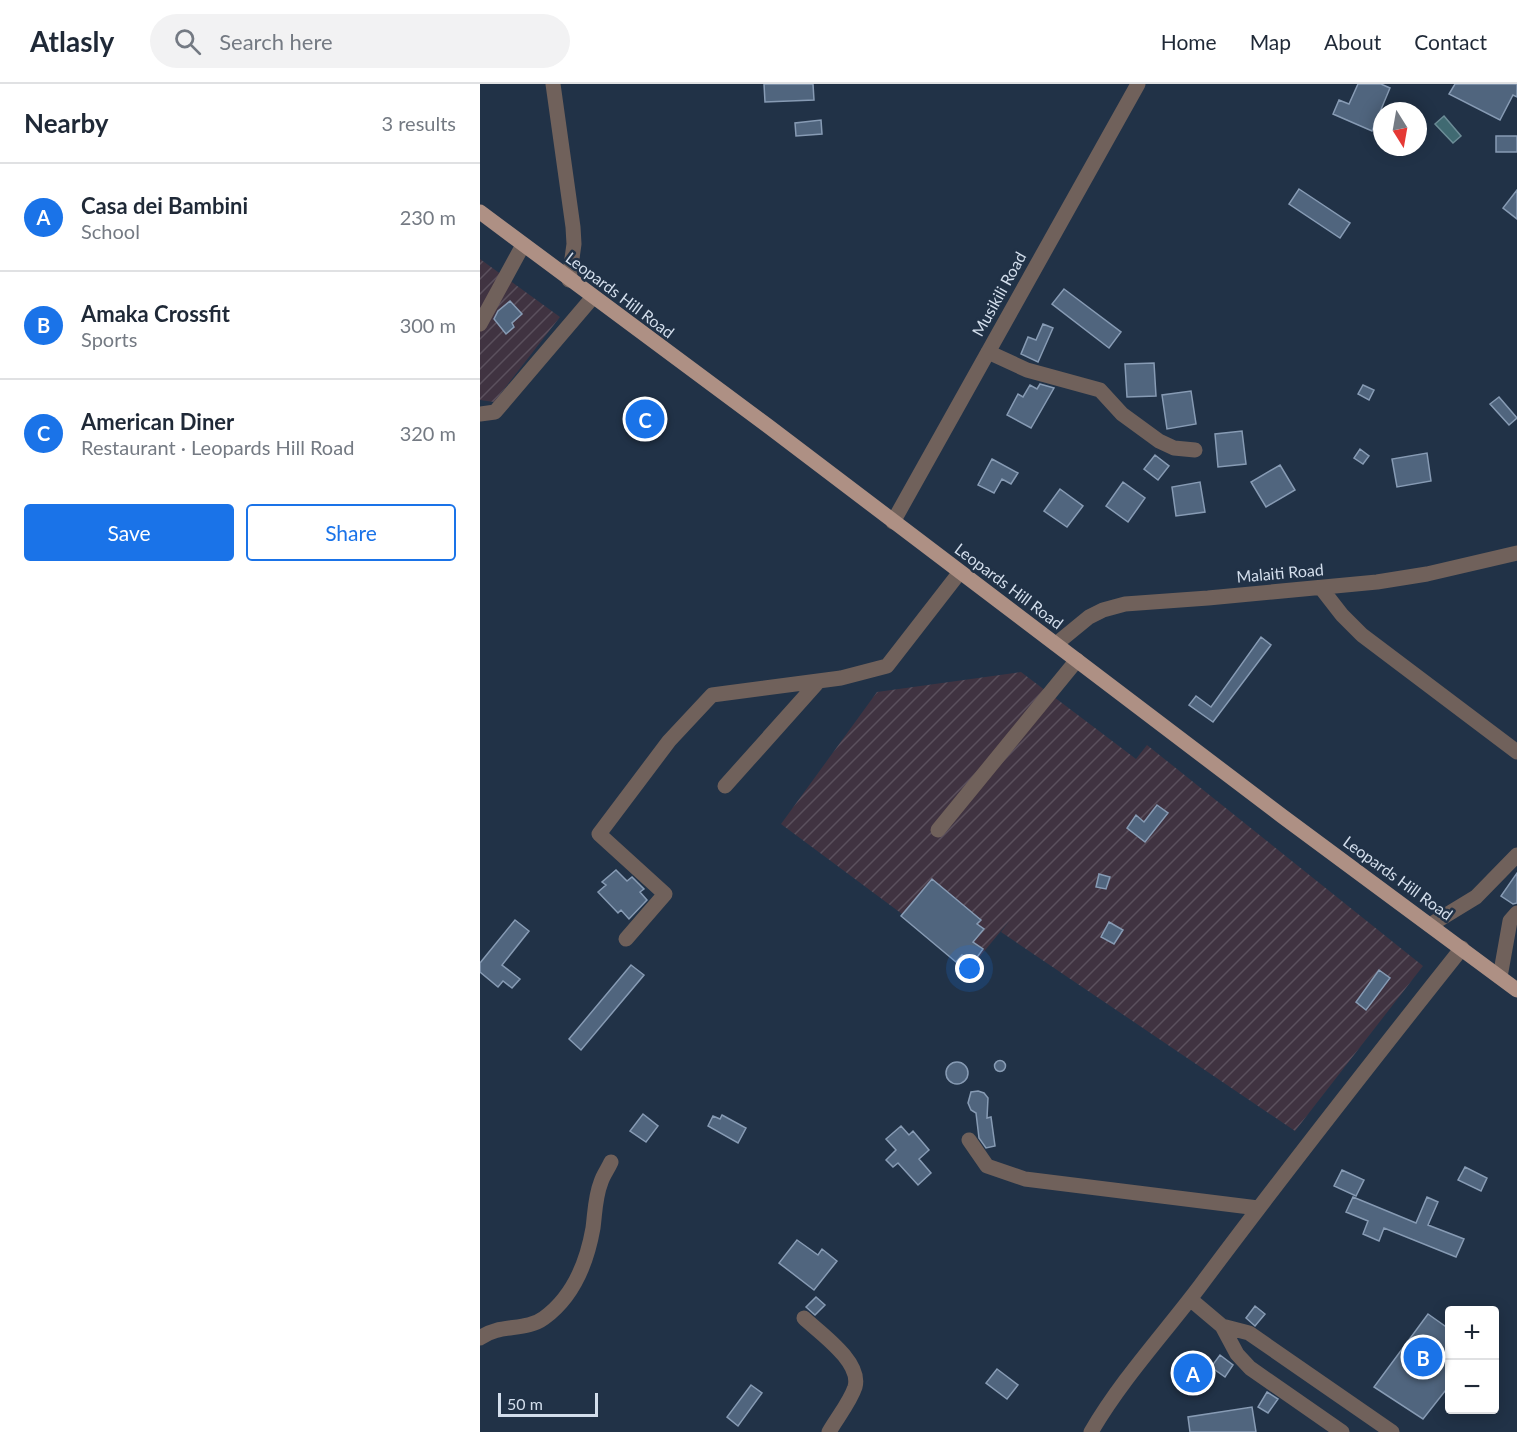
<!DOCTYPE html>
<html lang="en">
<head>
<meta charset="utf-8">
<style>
	:root { --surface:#fff; --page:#f2f2f3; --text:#1f2937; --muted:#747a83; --line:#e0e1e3; --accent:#1a73e8 }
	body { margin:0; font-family:Lato,sans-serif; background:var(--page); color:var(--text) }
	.controls { position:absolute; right:18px; bottom:18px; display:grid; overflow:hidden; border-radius:6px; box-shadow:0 3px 15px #0003 }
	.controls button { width:54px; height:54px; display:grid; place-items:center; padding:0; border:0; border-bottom:2px solid var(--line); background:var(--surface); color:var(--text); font:30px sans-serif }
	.compass { position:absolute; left:893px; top:18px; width:54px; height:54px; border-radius:50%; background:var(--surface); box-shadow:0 3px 15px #0003; rotate:169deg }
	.scale { position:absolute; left:18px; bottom:15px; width:100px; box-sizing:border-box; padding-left:6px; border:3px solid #d3deec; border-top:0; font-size:16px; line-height:21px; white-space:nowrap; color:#d3deec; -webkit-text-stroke:4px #213247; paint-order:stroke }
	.you { position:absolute; left:490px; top:885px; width:21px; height:21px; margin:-15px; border:4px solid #fff; border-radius:50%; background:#1a73e8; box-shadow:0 0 0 9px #1a73e833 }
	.badge { display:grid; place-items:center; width:39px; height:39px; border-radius:50%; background:var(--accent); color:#fff; font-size:20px; font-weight:700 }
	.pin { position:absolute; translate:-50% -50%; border:3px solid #fff; box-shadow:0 2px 6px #0006 }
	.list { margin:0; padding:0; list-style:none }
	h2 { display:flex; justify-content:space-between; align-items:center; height:78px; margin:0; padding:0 24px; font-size:26px }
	h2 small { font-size:20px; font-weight:400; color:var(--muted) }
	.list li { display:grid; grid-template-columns:39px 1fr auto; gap:18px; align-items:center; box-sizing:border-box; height:108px; padding:0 24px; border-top:2px solid var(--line) }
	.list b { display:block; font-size:22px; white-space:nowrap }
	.list p { margin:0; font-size:20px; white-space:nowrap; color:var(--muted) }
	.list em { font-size:20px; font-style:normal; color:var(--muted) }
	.actions { display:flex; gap:12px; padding:18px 24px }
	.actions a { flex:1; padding:14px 0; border:2px solid var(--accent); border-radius:6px; text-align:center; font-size:21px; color:var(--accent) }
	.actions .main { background:var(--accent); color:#fff }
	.icon { flex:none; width:33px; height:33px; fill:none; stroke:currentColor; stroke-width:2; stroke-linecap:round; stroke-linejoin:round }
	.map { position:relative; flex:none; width:1037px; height:1348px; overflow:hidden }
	header { display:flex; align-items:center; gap:36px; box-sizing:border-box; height:84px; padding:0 30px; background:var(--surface); border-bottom:2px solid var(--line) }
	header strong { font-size:28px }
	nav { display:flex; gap:33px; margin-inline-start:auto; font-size:21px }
	.search { width:420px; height:54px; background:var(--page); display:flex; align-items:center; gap:15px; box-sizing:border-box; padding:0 21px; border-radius:33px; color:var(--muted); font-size:22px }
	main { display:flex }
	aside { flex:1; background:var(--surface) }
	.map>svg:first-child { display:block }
	.industrial { fill:url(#industrial-furrows) }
	.water { fill:#406a72; stroke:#6c8d97; stroke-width:1.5 }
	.building { fill:#50657e; stroke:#879bb4; stroke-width:1.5 }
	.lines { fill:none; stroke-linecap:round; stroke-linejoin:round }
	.minor { stroke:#70615b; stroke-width:15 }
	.major { stroke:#ae9084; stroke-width:15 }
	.labels { text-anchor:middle; stroke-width:5; stroke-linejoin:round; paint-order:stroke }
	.street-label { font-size:16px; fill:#d3deec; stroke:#213247 }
</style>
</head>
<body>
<header>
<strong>Atlasly</strong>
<div class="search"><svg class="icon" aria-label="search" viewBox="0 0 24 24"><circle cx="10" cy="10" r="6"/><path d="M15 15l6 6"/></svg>Search here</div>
<nav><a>Home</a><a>Map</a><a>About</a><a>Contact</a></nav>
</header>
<main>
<aside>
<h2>Nearby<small>3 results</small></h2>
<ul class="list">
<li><span class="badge">A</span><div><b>Casa dei Bambini</b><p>School</p></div><em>230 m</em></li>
<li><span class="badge">B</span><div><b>Amaka Crossfit</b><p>Sports</p></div><em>300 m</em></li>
<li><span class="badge">C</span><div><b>American Diner</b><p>Restaurant · Leopards Hill Road</p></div><em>320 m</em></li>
</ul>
<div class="actions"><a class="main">Save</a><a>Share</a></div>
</aside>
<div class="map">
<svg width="1037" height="1348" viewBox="0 0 1037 1348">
	<defs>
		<pattern id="industrial-furrows" width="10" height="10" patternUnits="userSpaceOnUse" patternTransform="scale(1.5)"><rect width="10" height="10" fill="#403341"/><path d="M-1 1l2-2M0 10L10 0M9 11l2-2" fill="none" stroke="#5b505d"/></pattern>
	</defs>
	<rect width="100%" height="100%" fill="#213247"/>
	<!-- industrial -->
	<path class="industrial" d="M0,175L80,233L14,318L0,316Z
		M541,588L656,675L667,661L943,882L815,1047L521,848L530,836L492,882L301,740L397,608Z"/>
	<!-- water -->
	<path class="water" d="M964,32L981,52L973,59L955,40Z"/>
	<!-- building -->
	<path class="building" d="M284,0H333L334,16L285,18Z
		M878,0H901L910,4L892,47L853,30L859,16L869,20Z
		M975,0H1037V13L1033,11L1020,36L969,10Z
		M341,36L342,50L316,52L315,39Z
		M1016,52H1037V68H1016Z
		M819,105L870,139L860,154L809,120Z
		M1037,106V135L1023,124Z
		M584,205L641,248L629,264L572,220Z
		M30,217L42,230L32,239L34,243L26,250L14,235L18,227Z
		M563,240L573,244L558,278L541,270L548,253L556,256Z
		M674,279L676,312L647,313L645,280Z
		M560,300L574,304L551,344L527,331L538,310L543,313L550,301L557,305Z
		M883,301L894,306L889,316L878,310Z
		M711,307L716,340L687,345L682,311Z
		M1019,313L1037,334L1029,341L1010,320Z
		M762,347L766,380L738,383L735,350Z
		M880,365L889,372L883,380L874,374Z
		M947,369L951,397L917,403L912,375Z
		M675,371L689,382L678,396L664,385Z
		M512,375L538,389L531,400L522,395L514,409L498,401Z
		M800,381L815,406L786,423L771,398Z
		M643,398L665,414L648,438L626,422Z
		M720,398L725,428L696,432L692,403Z
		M580,405L603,422L587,443L564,427Z
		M781,553L791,561L733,638L709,621L716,612L731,623Z
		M677,721L688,729L665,758L647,744L656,731L664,738Z
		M136,786L147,797L152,793L164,805L160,808L167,816L149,835L141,826L138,829L118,808L126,801L122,798Z
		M1037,789V819L1033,820L1021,812Z
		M619,790L630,793L626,805L616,803Z
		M452,795L501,836L497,840L504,845L493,858L503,865L493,879L482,871L476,878L421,832Z
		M35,836L49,847L22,881L40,895L32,904L23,897L18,903L0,888V879Z
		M629,838L643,846L634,860L621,853Z
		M151,881L164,891L101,966L89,955Z
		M899,886L910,894L886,926L876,918Z
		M514.5 982a5.5 5.5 0 1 1 11 0a5.5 5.5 0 1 1-11 0Z
		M466 989a11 11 0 1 1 22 0a11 11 0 1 1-22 0Z
		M498,1007L504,1009L508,1014L507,1034L511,1033L515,1062L506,1064L499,1054L496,1029L491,1026L488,1019L491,1008Z
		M163,1030L178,1042L166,1058L150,1047Z
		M242,1031L266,1044L258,1059L228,1042L233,1032L240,1035Z
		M421,1042L429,1051L433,1047L449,1066L439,1075L451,1089L438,1101L418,1079L413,1083L406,1076L416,1066L406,1055Z
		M985,1083L1007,1094L1001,1107L978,1096Z
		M862,1086L884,1096L876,1112L854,1102Z
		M873,1113L936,1139L947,1113L958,1118L948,1141L984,1155L976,1173L904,1144L899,1157L883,1150L888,1137L866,1128Z
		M317,1156L338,1171L342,1165L357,1177L334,1206L299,1179Z
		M336,1213L345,1221L335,1231L326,1223Z
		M775,1222L785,1230L775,1242L766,1234Z
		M948,1230L969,1245V1302L943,1335L894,1303Z
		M740,1271L753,1281L745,1293L731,1283Z
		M517,1285L538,1301L527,1315L506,1299Z
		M271,1301L282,1309L258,1342L247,1333Z
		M787,1308L798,1315L788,1329L778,1323Z
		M772,1323L776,1348H710L708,1333Z"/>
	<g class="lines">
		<!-- minor -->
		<path class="minor" d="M73,0L93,143L94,160L89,196
			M0,240L43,161
			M508,268L547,286L620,306L642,330L679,357L694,364L715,366
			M0,330L15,328L113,213
			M413,438L658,0
			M841,504L862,531L882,551L1037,668
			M576,560L609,533L623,526L645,520L728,514L897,498L947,490L1037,469
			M245,702L338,598
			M458,746L597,576
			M950,841L996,813L1037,771
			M146,855L185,810L119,750L189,657L232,611L361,594L407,582L480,488
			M1020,893L1030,837L1037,829
			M489,1056L507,1082L545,1095L778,1124
			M710,1215L742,1242L769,1249L912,1348
			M324,1234C340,1249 382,1278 375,1303C370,1318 357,1334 349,1348
			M742,1242L757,1270L770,1284L862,1348
			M0,1254C20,1239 45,1248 64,1234C93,1213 107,1178 113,1144C115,1129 115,1113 121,1098C123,1091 128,1085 131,1078
			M611,1348C642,1295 683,1251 720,1202C805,1088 893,976 982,864"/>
		<!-- major -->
		<path class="major" d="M0,128L288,342L802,732L1037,906"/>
	</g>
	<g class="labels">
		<!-- street labels -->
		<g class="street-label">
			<text transform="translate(519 210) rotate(-61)" y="6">Musikili Road</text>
			<text transform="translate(140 211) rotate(37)" y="6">Leopards Hill Road</text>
			<text transform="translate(800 489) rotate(-5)" y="6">Malaiti Road</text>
			<text transform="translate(529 502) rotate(37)" y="6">Leopards Hill Road</text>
			<text transform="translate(918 794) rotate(36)" y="6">Leopards Hill Road</text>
		</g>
	</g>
</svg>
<div class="controls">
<button>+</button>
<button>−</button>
</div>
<svg class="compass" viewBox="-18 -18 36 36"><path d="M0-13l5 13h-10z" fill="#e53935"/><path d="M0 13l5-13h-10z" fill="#747a83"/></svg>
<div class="scale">50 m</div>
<div class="you"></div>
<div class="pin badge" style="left:713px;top:1289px">A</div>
<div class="pin badge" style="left:943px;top:1273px">B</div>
<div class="pin badge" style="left:165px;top:335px">C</div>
</div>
</main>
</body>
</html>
